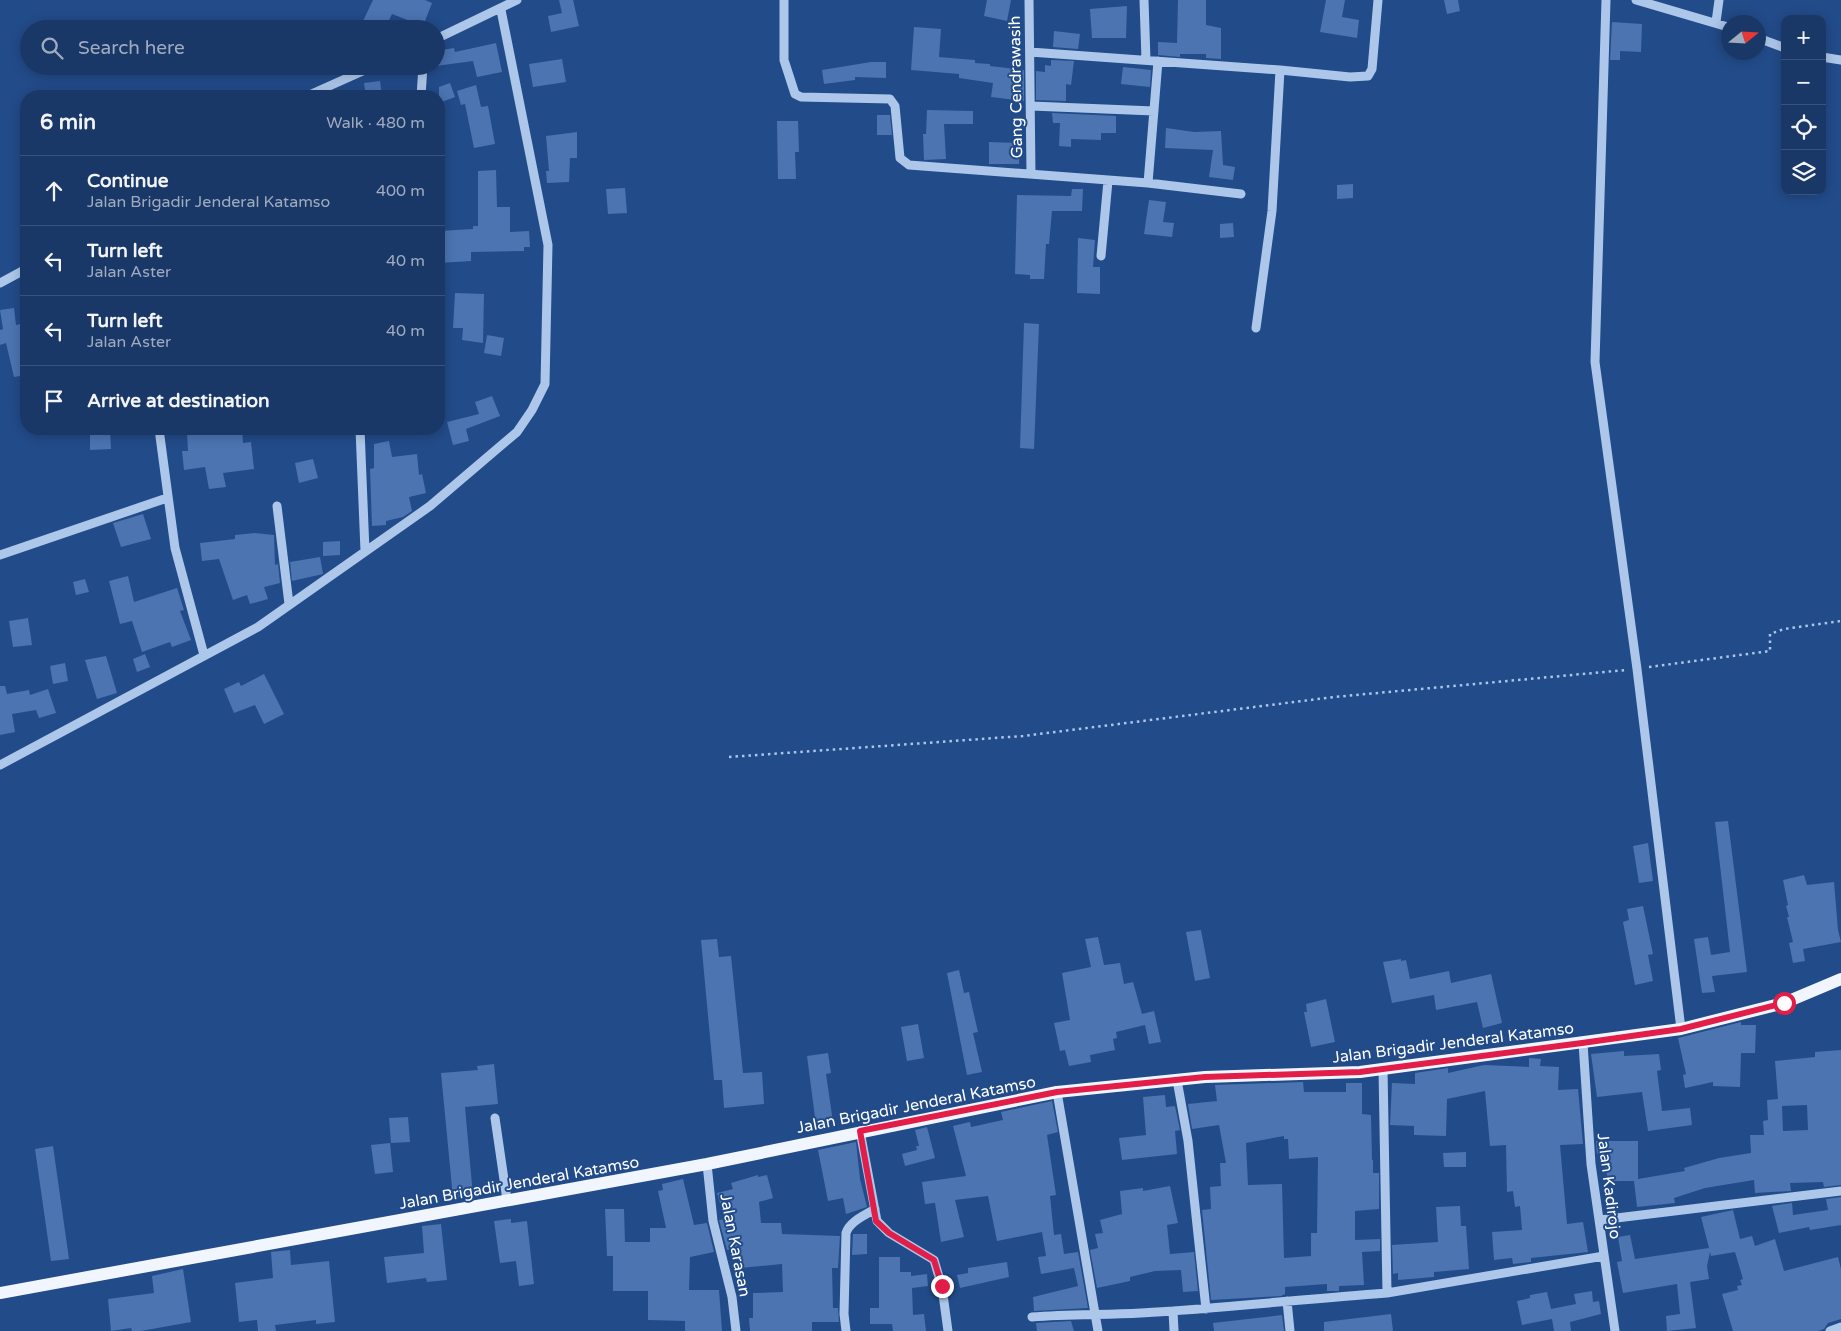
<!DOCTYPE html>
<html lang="en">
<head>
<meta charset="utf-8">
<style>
	:root { --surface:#1a3867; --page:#274370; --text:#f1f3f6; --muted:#9facc0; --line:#38527b }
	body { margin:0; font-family:"Varela Round",sans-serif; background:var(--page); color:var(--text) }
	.controls { position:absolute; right:15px; top:15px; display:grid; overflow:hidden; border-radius:10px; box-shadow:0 2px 12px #0003 }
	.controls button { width:45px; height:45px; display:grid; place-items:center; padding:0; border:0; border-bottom:1px solid var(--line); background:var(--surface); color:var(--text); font:25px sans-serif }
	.compass { position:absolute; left:1721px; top:15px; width:45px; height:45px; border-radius:50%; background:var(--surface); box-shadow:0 2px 12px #0003; rotate:72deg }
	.stop { position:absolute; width:15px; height:15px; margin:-11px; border:4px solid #e11d48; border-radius:50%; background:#fff }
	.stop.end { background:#e11d48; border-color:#fff; box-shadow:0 1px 5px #0008 }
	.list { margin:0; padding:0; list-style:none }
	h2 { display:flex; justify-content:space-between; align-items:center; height:65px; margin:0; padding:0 20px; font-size:21px }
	h2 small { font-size:16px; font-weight:400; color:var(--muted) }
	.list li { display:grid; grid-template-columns:32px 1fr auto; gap:15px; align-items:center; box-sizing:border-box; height:70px; padding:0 20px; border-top:1px solid var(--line) }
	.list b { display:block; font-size:19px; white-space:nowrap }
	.list p { margin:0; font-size:16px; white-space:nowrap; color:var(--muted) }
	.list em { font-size:16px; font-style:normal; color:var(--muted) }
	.icon { flex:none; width:28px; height:28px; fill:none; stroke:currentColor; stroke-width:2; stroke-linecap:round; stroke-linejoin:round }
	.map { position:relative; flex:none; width:1841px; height:1331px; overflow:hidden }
	.search { position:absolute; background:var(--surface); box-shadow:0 2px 12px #0003; left:20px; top:20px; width:425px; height:55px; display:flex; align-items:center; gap:12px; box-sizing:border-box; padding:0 18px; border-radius:28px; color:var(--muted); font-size:19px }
	.panel { position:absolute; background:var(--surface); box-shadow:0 2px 12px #0003; left:20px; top:90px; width:425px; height:345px; border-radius:20px }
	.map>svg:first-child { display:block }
	.building { fill:#4b74b1; fill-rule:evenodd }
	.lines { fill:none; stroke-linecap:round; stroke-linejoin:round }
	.path { stroke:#adc7ea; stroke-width:2.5; stroke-dasharray:2.5 4; stroke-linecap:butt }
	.minor { stroke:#adc7ea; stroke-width:9 }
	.major { stroke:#f1f6fe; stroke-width:12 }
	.route { stroke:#e11d48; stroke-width:6 }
	.labels { text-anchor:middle; stroke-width:4; stroke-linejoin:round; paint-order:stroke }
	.street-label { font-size:16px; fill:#fff; stroke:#224b89 }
</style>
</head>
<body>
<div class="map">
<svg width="1841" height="1331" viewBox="0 0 1841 1331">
	<rect width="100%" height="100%" fill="#224b89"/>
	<!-- building -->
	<path class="building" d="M373,0H425L432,3L423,26L392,14L385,29H379L363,21Z
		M559,0H573L579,26L551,32L548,16L562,13Z
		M987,0H1011L1007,21L984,16Z
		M1178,0H1206V25L1221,28V59L1206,58V54H1180V57L1158,55V42L1177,43Z
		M1326,0H1345L1342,17L1359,20L1357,38L1320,32Z
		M1444,0H1458L1460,11L1447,14Z
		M1127,6L1126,38H1092L1090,9Z
		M1612,22L1642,24L1641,52L1620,51V60H1610Z
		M914,27L941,29L939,57L975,60V63L990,64V66L1024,70V101L991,97L993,83L959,78V74L911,70Z
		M1054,31L1080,34L1078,49L1053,47Z
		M496,43L502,72L477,77L473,61L436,66V56L443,55L442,50L454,48L455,52Z
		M562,59L566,82L533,87L529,64Z
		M1051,60L1074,61L1071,85L1066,84V101L1036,100V71L1045,72V65L1051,66Z
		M871,62H886V78L855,77V80L824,84L822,70Z
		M1123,67L1151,70L1150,87L1121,84Z
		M380,81L382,96H366L364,83Z
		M450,83L455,97L439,103V87Z
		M476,85L481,107L488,106L495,144L474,148L465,104L461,105L457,91Z
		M927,110L973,111V124H944L946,159L924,160L923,134H926Z
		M1052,113L1116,116V133H1101V140L1071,139V147L1059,146L1060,123H1053Z
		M877,115H890L892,135H877Z
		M777,121H798L799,152H795L796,179H778Z
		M1166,128L1194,132L1221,131L1223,165L1235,167L1233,180L1209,177L1213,150L1165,148Z
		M577,132V158H570L569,182L547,183L546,171H549L546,136Z
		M989,142L1020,143L1019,164H989Z
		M496,170L497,207H510V232L529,231L530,247H524V251L471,252V261L439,263V231L473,229V226H478V171Z
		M1353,184V198L1337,199V185Z
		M625,188L627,213L608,214L606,189Z
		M1072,189H1083L1082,211H1052L1049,244H1046L1044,279H1030V275L1015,274L1017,195L1071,196Z
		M1149,200L1166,202L1163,222L1174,223L1172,237L1144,234Z
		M1233,223L1234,237L1220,238V224Z
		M1078,238L1095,240L1093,267H1100V294L1077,293Z
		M455,293L484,294L483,343L462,340L463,328H453Z
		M14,308L16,325L20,324L26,345V375L14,377L6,343L0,345V330L3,329L0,310Z
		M1024,323L1039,324L1034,449L1020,448Z
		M487,335L504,338L501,356L484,353Z
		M492,396L500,416L466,429L469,441L453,445L447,422L479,414L475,402Z
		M90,429H110L111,449L90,450Z
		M209,429H242L243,443L251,442L254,469L223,473L226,487L209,489L205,467L184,470L182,451H188L187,433L209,432Z
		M389,441L392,457L417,454L419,475L422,474L426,493L409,497L412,511L403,517L386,521V525L372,526L370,469L374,468V444Z
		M313,459L318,478L299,483L295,463Z
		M143,514L151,539L121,547L113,523Z
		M255,533L274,535L275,565L278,564L280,583L264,587L268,599L250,604L247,595L233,600L219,559L202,561L200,543L235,539V535Z
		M340,541V555L323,556V542Z
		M320,557L323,574L292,581L290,562Z
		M128,576L134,602L177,588L184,610L180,611L191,640L172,647L170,642L142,652L132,621L120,624L109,581Z
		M85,579L89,592L76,595L73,582Z
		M28,618L32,645L13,647L9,621Z
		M145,654L150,667L137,672L133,659Z
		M106,656L117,693L97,699L85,660Z
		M65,663L68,681L53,684L50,666Z
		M264,674L284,714L264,724L255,705L234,713L224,689L239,682L241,686Z
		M0,686H5L7,694L29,690L30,695L48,689L56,713L39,718L36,710L12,714L15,732L0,735Z
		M1728,821L1747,972L1712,976L1715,992L1702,993L1694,939L1708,937L1711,955L1730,952L1715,822Z
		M1648,843L1653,881L1639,883L1633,846Z
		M1804,875L1807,885L1834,882L1838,930L1841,942L1803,949L1805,961L1793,963L1789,943L1793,942L1787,917H1789L1786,906L1788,905L1783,880Z
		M1643,906L1653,954L1648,955L1653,981L1635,985L1623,922L1629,920L1627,909Z
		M1201,930L1210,978L1195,981L1186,932Z
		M1098,937L1104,965L1120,963L1124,984L1133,982L1142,1014L1154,1011L1161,1042L1149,1044L1145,1025L1116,1032L1117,1038L1113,1039L1115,1050L1090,1055L1091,1062L1069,1066L1065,1050L1060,1051L1054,1023L1070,1020L1062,973L1091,967L1085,939Z
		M717,939L719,957L731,956L743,1073L762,1072L764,1104L724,1108L722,1080H714L701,940Z
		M1401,959V961L1406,960L1410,979L1449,971L1451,983L1491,974L1502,1023L1483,1028L1477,1002L1436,1010L1434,995L1392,1003L1383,962Z
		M959,970L964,993L969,992L972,1006L978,1032L973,1033L982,1072L967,1075L947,973Z
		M1326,999L1335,1042L1311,1047L1304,1012H1307L1306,1004Z
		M1741,1022V1025H1756L1755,1053H1741L1740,1087L1713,1086V1082L1685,1088L1683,1075L1686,1074L1678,1038Z
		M918,1024L924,1058L907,1061L901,1027Z
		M1841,1050V1185L1824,1187L1823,1182L1790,1183L1791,1191L1755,1193L1754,1180L1705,1188L1674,1198L1675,1203L1637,1207L1634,1181H1608L1603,1153L1597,1154L1596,1141H1638V1179L1685,1171L1684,1168L1719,1158L1751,1153L1750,1135H1764L1763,1121L1768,1120L1767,1100L1778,1099L1775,1061L1815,1057V1052ZM1807,1105L1808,1130L1783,1131L1782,1106Z
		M1624,1051V1056L1659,1054L1661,1070L1657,1071L1662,1111L1690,1108L1692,1125L1648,1131L1642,1092L1597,1097L1591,1054Z
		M828,1053L831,1073L826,1074L833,1122L816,1125L807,1056Z
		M1529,1058L1541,1059L1540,1066L1559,1067L1558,1090L1578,1089L1583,1144L1560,1145L1567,1224L1583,1222L1588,1252L1531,1258V1262L1513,1264L1512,1258L1494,1260L1492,1232L1522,1230L1520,1206L1515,1207L1513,1191L1507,1192L1506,1145L1490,1146L1485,1091L1447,1099L1446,1136L1414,1135V1126L1390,1125L1392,1083L1415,1084V1073L1448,1068V1073L1484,1065L1529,1067Z
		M494,1064L498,1104L465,1107L473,1196L453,1198L441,1073L478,1070L477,1066Z
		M1303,1082L1304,1092H1346V1083H1362V1114L1371,1115L1372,1160H1373V1173H1379V1209L1355,1211V1240L1380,1239V1251L1362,1252L1364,1285L1339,1286V1291H1327V1284L1285,1287V1294L1281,1296L1211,1300L1202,1210L1211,1209L1210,1187L1221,1186L1220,1163H1226L1219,1125L1192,1129L1188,1104L1217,1101L1215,1085ZM1284,1136V1139H1288L1289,1159L1318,1157L1317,1233H1311V1256L1284,1258L1282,1184L1248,1185L1246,1143Z
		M1165,1095L1166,1107L1175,1106L1180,1130L1175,1131L1177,1154L1122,1160L1119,1138L1146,1135L1143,1097Z
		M1052,1101L1058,1132L1047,1135L1056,1195L1050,1196L1054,1235L1061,1234L1064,1254L1078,1252L1088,1308L1034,1311L1033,1297L1078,1286L1074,1268L1041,1274L1038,1257L1046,1256L1042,1232L997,1241L988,1196L955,1200L964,1237L941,1242L935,1203L925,1204L922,1182L966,1176L953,1126L970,1122L971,1127L1003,1120L1001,1112Z
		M408,1117L410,1142L391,1143L389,1118Z
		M927,1127L935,1158L905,1166L902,1154L917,1150L916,1146H919L915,1130Z
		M856,1142L860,1179L867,1207L846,1214L843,1198L828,1201L818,1150Z
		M390,1143L393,1172L375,1174L371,1145Z
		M53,1146L69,1259L51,1261L35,1149Z
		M1466,1152V1167H1444L1443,1153Z
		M758,1175V1177L767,1175L773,1198L759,1202L761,1223H781L782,1234L840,1236L838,1268H832L833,1308H838L839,1322H812V1331H750L749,1318H753V1293L783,1292L782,1264L740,1268L738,1248L727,1250L719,1220L725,1219L717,1193L733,1189L731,1183Z
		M683,1179L694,1225L707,1223L714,1252L690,1257L689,1290H719L722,1331H685V1321L648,1320V1291H613V1256H607L605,1209H624L625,1242H650V1228H666L658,1191L663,1190L662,1184Z
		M1170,1186L1178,1223L1167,1225L1170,1254L1194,1252L1198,1291L1183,1292L1181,1270L1155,1271L1130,1277V1281L1097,1288L1090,1250L1098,1248L1095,1234L1103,1233L1100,1220L1122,1214L1120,1191L1143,1188V1191Z
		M1841,1197V1225L1810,1230L1809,1227L1779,1233L1772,1206L1792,1203L1793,1215L1828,1210L1826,1199Z
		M1460,1206L1461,1226H1466L1469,1269L1434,1272V1277L1398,1280V1273L1393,1274L1392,1245L1438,1242L1436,1207Z
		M1733,1210L1740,1239L1752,1236L1755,1246L1775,1239L1784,1271L1838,1257L1841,1269V1319L1828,1323L1824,1329L1818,1331H1733L1722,1294L1738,1290L1737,1286L1742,1285L1740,1280L1743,1279L1735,1252L1711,1256L1710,1252L1707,1266L1709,1279L1690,1282L1696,1328L1667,1331L1666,1316L1680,1314L1677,1284L1623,1293L1617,1262L1622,1261L1618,1237L1630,1235L1635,1259L1709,1248L1701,1217Z
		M511,1219V1223L527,1221L534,1284L519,1286L516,1261L500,1263L494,1221Z
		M441,1224L447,1280L427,1282L426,1278L387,1283L384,1257L424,1253L422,1226Z
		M853,1234H867V1254L852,1255Z
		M290,1250L291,1265L329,1261L335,1322L316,1324V1320L275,1325L276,1331H258L257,1320L239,1322L235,1283L273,1278L271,1252Z
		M879,1257H900V1272H911V1276L927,1274L928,1286L912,1288L913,1315L924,1314L926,1331H893L892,1324H870V1308H879Z
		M1007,1262L1009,1277L960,1288L957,1275L968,1273V1268Z
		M183,1269L191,1322L141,1331H132L131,1328L111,1331L108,1299L154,1293L152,1276Z
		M1592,1291L1593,1302L1599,1301L1601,1314L1570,1322L1571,1331H1554L1552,1319L1522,1325L1517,1301L1530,1298V1295L1547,1292L1551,1309L1576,1304L1574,1294Z
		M1391,1314L1393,1331H1324V1322Z
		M1282,1315L1284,1331H1214L1213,1323Z
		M1071,1321L1074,1331H1037L1036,1323Z"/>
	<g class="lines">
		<!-- path -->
		<path class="path" d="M1649,667L1770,651V634L1784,629L1841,621
			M729,757L1023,736L1334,697L1626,670"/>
		<!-- minor -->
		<path class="minor" d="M784,0V60L795,94L801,97L890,99L895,106L900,158L909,165L1148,183L1158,61
			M1029,0L1031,174
			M1144,0L1146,60
			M1606,0L1595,362L1637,669L1681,1029
			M1636,0L1728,27
			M1716,22L1719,0
			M1758,38L1785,48
			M436,39L517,0
			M1030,52L1280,70
			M1822,57L1841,60
			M307,96L374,66
			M421,96L423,66
			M1031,106L1154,111
			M1148,183L1241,194
			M1101,256L1108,181
			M0,283L26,269
			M1256,328L1272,211L1280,70L1350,77L1368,76L1372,69L1378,0
			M159,429L175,548L204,655
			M360,429L365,551
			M277,506L289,604
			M0,555L167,498
			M0,765L258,627L430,506L517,432L532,410L545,384L548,245L501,10
			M1583,1043L1591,1164L1615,1331
			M1177,1080L1188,1141L1206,1309
			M1057,1092L1098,1331
			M495,1118L507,1200
			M860,1131L877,1221L889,1233L934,1260L942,1287L948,1331
			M707,1164L713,1221L732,1297L736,1331
			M1600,1220L1841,1191
			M1387,1293L1604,1256
			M1287,1301L1290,1331
			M1173,1311L1174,1331
			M1032,1317C1068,1314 1104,1315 1141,1313C1223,1308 1305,1299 1387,1293L1383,1069
			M846,1331L844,1314L846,1233C850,1221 864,1216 875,1209
			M1830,1331L1841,1327"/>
		<!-- major -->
		<path class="major" d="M0,1293L707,1164L1057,1092L1205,1077L1360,1072L1681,1029L1784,1003L1841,979"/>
	</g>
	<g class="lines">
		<!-- route -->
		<path class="route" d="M942,1286L934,1260L889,1233L876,1221L860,1131L1057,1092L1205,1077L1360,1072L1582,1043L1681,1029L1784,1003"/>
	</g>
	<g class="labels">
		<!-- street labels -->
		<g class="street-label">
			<text transform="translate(1015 87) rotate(-91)" y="6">Gang Cendrawasih</text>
			<text transform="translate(1453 1042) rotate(-7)" y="6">Jalan Brigadir Jenderal Katamso</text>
			<text transform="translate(916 1104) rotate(-11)" y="6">Jalan Brigadir Jenderal Katamso</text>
			<text transform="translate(519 1182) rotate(-10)" y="6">Jalan Brigadir Jenderal Katamso</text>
			<text transform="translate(1610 1186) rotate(83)" y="6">Jalan Kadirojo</text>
			<text transform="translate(736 1245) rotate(79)" y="6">Jalan Karasan</text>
		</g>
	</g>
</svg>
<div class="controls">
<button>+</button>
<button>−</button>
<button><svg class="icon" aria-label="locate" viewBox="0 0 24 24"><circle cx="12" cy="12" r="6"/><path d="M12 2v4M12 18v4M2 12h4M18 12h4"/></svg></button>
<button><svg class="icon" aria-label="layers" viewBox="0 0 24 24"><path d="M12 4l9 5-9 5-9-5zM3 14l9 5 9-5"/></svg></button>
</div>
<svg class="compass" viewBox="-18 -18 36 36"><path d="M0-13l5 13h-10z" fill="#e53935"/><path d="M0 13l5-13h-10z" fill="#9facc0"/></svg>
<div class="stop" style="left:1784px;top:1003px"></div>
<div class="stop end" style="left:942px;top:1286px"></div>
<div class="search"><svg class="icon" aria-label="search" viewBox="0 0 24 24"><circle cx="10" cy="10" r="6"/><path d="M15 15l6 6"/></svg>Search here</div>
<section class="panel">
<h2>6 min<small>Walk · 480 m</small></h2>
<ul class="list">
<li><svg class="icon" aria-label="ahead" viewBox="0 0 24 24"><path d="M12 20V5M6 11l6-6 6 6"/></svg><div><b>Continue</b><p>Jalan Brigadir Jenderal Katamso</p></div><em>400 m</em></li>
<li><svg class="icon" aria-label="left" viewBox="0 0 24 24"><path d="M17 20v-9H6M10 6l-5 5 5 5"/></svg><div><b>Turn left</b><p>Jalan Aster</p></div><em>40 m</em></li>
<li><svg class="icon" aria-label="left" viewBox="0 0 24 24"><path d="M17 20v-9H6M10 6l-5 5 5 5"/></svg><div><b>Turn left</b><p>Jalan Aster</p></div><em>40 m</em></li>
<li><svg class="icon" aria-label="arrive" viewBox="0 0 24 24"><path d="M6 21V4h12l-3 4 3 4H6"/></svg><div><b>Arrive at destination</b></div></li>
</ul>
</section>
</div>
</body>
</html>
